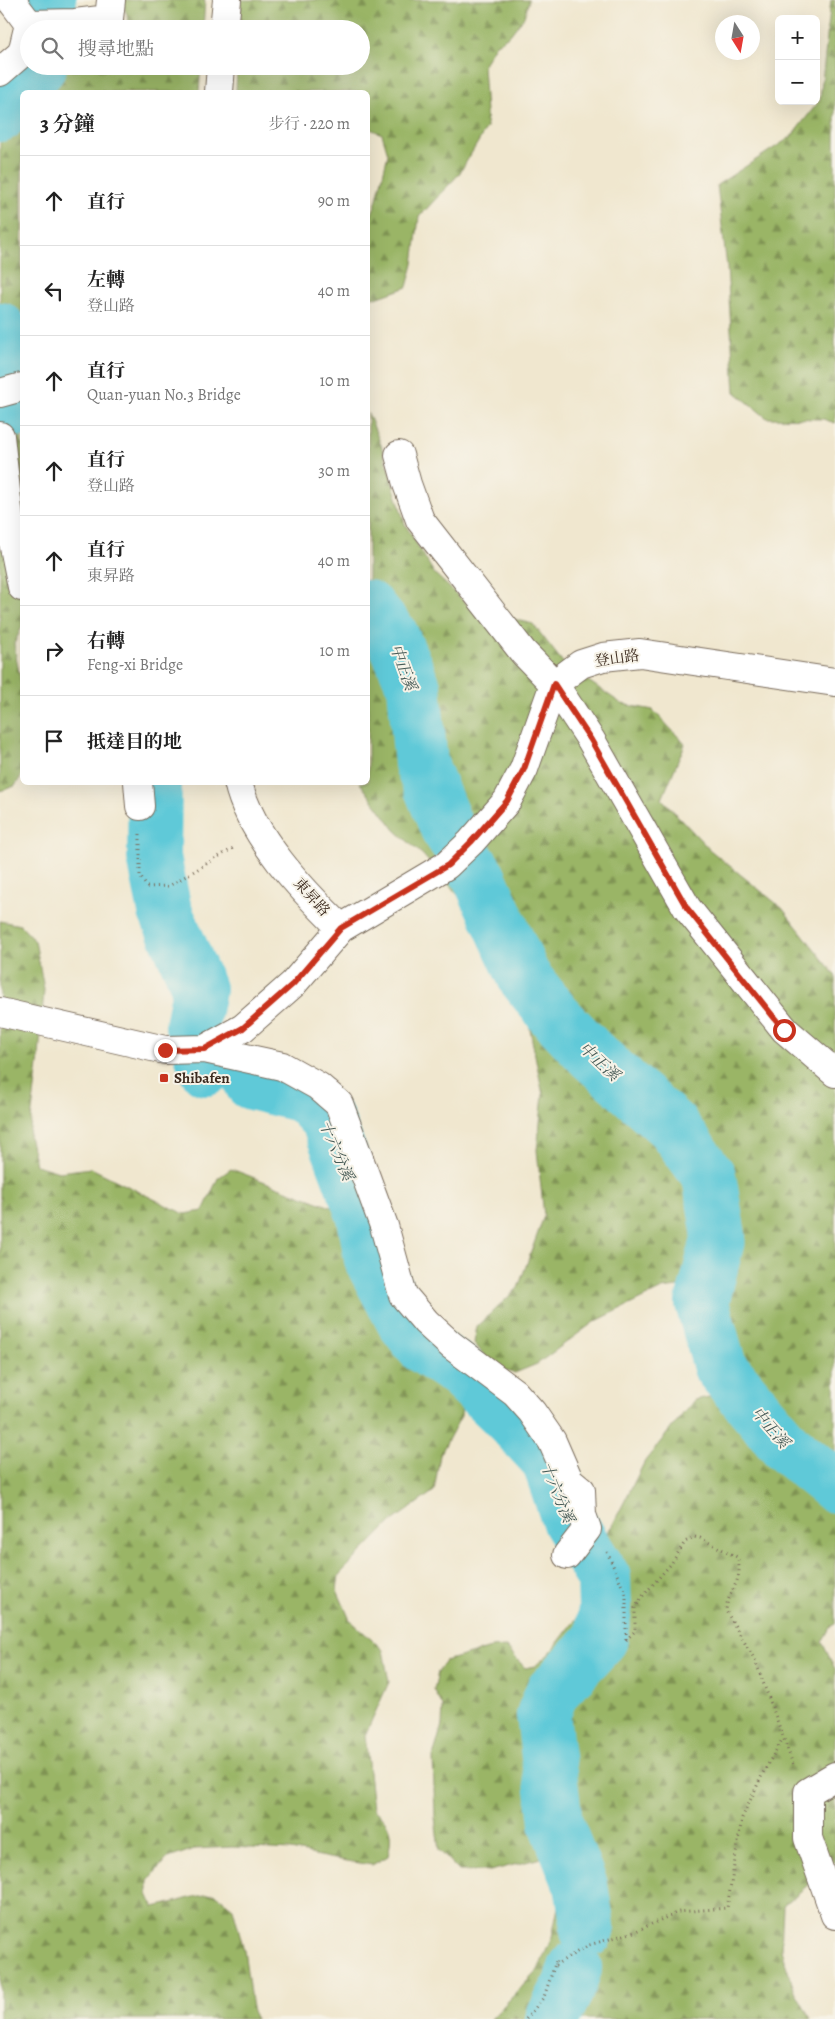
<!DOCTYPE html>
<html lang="zh-TW">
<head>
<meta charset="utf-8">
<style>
	:root { --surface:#fff; --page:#f6f6f6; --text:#222; --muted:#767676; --line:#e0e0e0 }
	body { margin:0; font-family:Alegreya,"Noto Serif TC",serif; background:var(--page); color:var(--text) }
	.controls { position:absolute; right:15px; top:15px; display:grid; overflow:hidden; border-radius:8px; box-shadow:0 5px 20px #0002 }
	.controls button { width:45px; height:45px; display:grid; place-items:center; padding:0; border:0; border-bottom:1px solid var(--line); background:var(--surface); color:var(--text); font:25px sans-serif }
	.compass { position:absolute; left:715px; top:15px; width:45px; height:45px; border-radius:50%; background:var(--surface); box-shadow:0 5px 20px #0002; rotate:169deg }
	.stop { position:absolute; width:15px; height:15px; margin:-11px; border:4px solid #c8321e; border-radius:50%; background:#fff }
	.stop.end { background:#c8321e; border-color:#fff; box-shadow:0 1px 5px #0008 }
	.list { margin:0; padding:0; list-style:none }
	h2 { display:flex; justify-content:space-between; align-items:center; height:65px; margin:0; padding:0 20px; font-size:21px }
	h2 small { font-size:16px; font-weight:400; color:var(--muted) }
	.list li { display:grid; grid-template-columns:32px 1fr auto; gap:15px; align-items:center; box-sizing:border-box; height:90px; padding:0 20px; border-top:1px solid var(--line) }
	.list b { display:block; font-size:19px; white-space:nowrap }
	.list p { margin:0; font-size:16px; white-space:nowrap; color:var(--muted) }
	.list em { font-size:16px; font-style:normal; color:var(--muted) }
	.icon { flex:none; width:28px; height:28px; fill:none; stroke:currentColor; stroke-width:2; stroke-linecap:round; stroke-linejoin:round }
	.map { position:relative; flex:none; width:835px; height:2019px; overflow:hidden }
	.search { position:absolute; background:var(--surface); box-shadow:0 5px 20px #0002; left:20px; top:20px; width:350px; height:55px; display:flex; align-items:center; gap:12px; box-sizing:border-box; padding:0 18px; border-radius:28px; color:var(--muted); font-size:19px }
	.panel { position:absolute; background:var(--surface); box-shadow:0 5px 20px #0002; left:20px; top:90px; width:350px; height:695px; border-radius:8px }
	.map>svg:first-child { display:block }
	.forest { fill:url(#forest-firs); stroke:#6a7042 }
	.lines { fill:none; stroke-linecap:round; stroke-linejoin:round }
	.river { stroke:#5ec9d8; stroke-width:54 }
	.minor-casing { stroke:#7a6c5c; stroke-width:30 }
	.path { stroke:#7a6c5c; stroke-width:3; stroke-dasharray:1 4; stroke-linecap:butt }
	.minor { stroke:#fff; stroke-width:28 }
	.route { stroke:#c8321e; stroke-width:6 }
	.poi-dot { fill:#c8321e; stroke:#f7f3e8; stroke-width:2 }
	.labels { text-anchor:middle; stroke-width:4; stroke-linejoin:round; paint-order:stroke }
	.street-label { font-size:15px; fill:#3b2a1e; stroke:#f7f3e8 }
	.poi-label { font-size:15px; font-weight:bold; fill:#3b2a1e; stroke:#f7f3e8; text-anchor:start }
	.water-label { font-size:16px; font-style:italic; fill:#465a56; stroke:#f7f3e8 }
</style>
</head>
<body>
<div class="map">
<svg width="835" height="2019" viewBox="0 0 835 2019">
	<defs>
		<pattern id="forest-firs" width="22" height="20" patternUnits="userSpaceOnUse" patternTransform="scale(1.25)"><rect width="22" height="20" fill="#9ab566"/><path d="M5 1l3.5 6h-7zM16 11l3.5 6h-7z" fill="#7f9353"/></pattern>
	</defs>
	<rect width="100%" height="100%" fill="#f7f3e8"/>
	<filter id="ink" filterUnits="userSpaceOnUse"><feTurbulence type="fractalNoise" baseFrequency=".02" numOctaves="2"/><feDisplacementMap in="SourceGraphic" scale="10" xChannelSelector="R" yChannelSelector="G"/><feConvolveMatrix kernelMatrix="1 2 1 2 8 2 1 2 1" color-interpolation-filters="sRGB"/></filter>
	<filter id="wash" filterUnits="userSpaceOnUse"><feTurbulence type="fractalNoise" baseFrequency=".0096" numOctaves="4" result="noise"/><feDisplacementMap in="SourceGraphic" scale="20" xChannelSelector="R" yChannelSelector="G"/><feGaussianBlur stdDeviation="1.12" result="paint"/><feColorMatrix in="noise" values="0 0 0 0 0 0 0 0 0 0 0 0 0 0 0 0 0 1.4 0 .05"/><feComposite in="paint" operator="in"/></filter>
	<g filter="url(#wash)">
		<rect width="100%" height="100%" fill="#f0e7cf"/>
		<!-- forest -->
		<path class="forest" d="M0,0H62C44,8 19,20 0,11Z
			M121,0H205L203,29H126L128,17Z
			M241,0H529L524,17L510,35L495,45L483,66L487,127L459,174L419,217L413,264L407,287L376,298L368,296V224L376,203L388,154L382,134L368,128V92H236L237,66H361V29H240Z
			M831,0H835V423L823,419L767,418L735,392L727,267L717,185L791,137L820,100Z
			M0,57L29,65V66H201L199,92H22V627L14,644L22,690V775L15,786L0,791V436L14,433L6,387L0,388Z
			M368,413L381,445L405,524L434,573L471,608L533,624L565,665L622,704L653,710L685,744L662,799L710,850L782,908L835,975V1624L831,1626L822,1642L835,1669V1862L783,1906L781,1950L794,1989L811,2019H491L538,1970L552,1937L562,1888L559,1859L541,1858L490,1871H459L439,1850L435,1817L433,1757L442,1725L443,1706L434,1690L438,1672L445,1661L491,1648L506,1647L525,1668L535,1666L550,1653L587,1605V1580L580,1562L612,1526L645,1461L694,1400L725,1394L692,1350L693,1304L685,1286L662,1289L594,1322L537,1364L515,1373L494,1367L474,1343L477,1326L518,1288L544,1216L537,1150L543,1095L529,1025L479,919L423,855L395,830L360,783L368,782Z
			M0,921L20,925L35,941L44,989L39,1057L29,1136L36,1165L59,1172L91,1168L184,1214L203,1211L218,1178L231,1169L339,1210L347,1224L362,1269L403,1352L462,1401L461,1416L440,1455L434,1491L391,1522L339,1575L337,1590L350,1620L383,1650L389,1682L365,1735L373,1809C391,1824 393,1832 388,1856L372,1865L329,1858L291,1850L232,1847L194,1849L166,1859L148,1881V1894L154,1907C175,1903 194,1895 215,1894L233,1908L244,1950L252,2008L255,2019H0Z"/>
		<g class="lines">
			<!-- river -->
			<path class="river" d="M49,0L53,29
				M0,115L40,66
				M0,329L12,356L22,410
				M368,607L392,636L414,687L421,764L447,828L478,875L524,977L553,1014L592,1055L672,1126L709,1176L719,1236L702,1303L720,1367L787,1447L835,1486
				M155,782L154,857L165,911L199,989L192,1026L206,1069
				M251,1083L304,1096L328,1121L364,1217L371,1260L403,1321L422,1346L461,1372L504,1413L548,1460L569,1522L604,1578L605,1608L601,1639L552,1692L543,1715L556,1823L581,1886L588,1927L587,1931
				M552,2019L570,1984L575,1968"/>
		</g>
	</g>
	<g filter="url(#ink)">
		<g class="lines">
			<!-- minor casing -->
			<g class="minor-casing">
				<path id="minor" d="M29,24L75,23L109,19L111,0
					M224,29L227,0
					M0,72L22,53L29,24L11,0
					M219,92L221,66
					M0,393L22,387
					M0,436L10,527L22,587
					M399,455L407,484L420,520L523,652L554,684L591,740L687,908L785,1030L835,1073
					M138,782L140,806
					M238,782C250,836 303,891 341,928
					M0,1012L165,1050L205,1049L282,1066L318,1086L339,1104L384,1226L403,1295L426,1322L451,1345L515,1393L532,1412L552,1441L569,1480L581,1490L582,1515L587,1529L567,1555
					M205,1049L243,1028L293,984L341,928L447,865L471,842L507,801L524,769L554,684L581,664L603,657L640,653L835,682
					M835,1776L808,1792V1838L835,1915"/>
			</g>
			<!-- path -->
			<path class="path" d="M140,834V876L147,887L169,886L235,847
				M607,1552L626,1595V1639
				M626,1640L635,1631V1608L642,1597L671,1564L685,1542L694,1537L700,1538L737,1557C745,1583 727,1589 726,1611L755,1660L794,1767
				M555,1965L589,1945L634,1932L678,1912L727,1908L742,1818L763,1773L783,1738
				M526,2019L544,1997L556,1961"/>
			<!-- minor -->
			<use href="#minor" class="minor"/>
		</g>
	</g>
	<g class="lines" filter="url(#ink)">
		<!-- route -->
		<path class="route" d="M165,1050L205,1049L243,1028L293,984L341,928L448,865L471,842L507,801L524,769L554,684L591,740L687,908L784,1030"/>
	</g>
	<!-- markers -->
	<rect class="poi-dot" x="159" y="1073" width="10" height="10" rx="2.5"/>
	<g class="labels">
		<!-- street labels -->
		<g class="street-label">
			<text transform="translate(617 658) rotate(-8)" y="5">登山路</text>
			<text transform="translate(312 897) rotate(48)" y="5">東昇路</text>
		</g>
		<!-- poi labels -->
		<g class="poi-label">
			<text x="174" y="1083">Shibafen</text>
		</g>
		<!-- water labels -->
		<g class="water-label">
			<text transform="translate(404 667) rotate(70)" y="6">中正溪</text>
			<text transform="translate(600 1061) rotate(43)" y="6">中正溪</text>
			<text transform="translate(337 1150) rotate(67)" y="6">十六分溪</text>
			<text transform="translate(771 1427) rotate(49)" y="6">中正溪</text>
			<text transform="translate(558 1492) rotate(68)" y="6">十六分溪</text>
		</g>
	</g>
</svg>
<div class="controls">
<button>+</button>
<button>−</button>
</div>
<svg class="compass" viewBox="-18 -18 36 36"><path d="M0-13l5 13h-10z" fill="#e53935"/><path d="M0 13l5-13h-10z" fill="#767676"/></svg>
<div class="stop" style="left:784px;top:1030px"></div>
<div class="stop end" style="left:165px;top:1050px"></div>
<div class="search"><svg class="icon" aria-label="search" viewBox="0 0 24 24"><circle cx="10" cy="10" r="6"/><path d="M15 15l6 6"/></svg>搜尋地點</div>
<section class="panel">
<h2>3 分鐘<small>步行 · 220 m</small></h2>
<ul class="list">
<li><svg class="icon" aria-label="ahead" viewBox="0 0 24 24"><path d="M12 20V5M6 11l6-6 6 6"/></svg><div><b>直行</b></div><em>90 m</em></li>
<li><svg class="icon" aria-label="left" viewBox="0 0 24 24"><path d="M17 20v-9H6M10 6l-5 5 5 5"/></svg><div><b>左轉</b><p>登山路</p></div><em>40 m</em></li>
<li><svg class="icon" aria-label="ahead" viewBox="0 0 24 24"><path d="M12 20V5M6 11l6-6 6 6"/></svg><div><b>直行</b><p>Quan-yuan No.3 Bridge</p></div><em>10 m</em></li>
<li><svg class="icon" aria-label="ahead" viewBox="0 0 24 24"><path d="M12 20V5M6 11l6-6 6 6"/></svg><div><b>直行</b><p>登山路</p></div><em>30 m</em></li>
<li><svg class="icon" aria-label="ahead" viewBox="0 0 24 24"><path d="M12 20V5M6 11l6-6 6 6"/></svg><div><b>直行</b><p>東昇路</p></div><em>40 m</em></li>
<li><svg class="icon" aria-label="right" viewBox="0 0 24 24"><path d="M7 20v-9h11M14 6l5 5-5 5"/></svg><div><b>右轉</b><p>Feng-xi Bridge</p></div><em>10 m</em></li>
<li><svg class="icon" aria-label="arrive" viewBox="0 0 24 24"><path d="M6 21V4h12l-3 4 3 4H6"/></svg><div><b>抵達目的地</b></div></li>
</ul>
</section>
</div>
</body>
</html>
